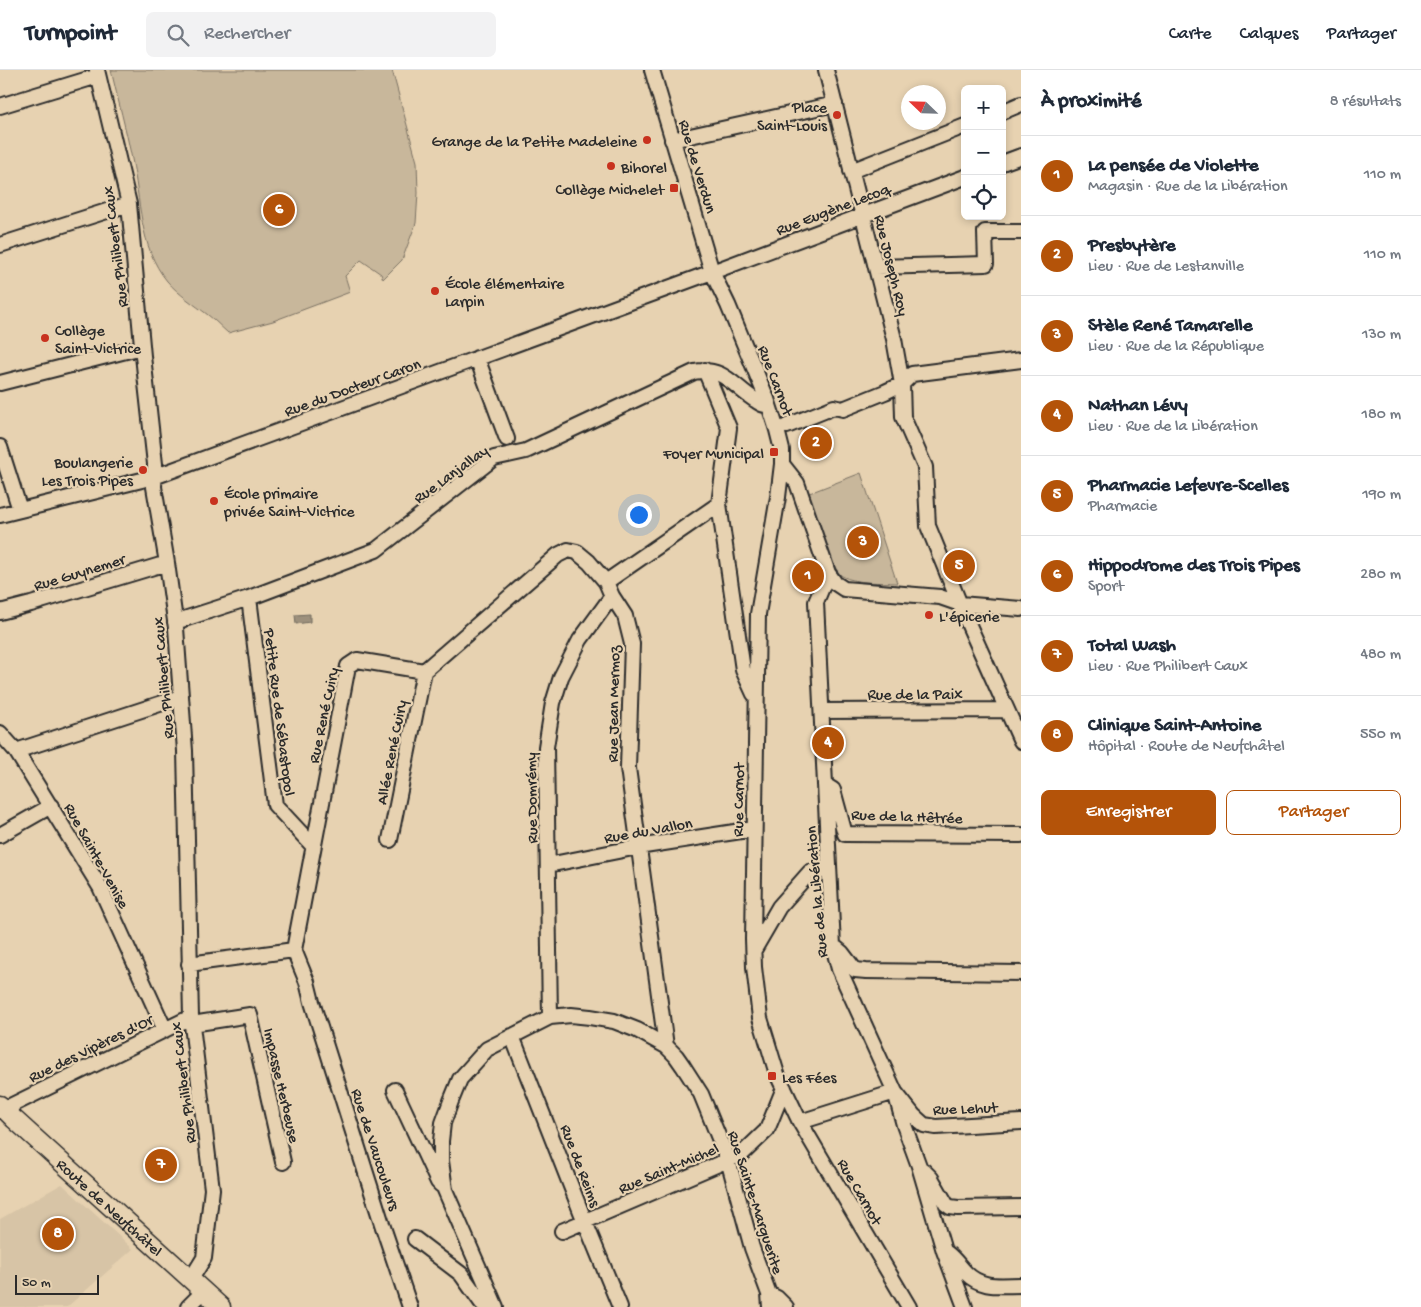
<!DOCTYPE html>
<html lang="fr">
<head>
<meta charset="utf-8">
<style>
	:root { --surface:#fff; --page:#f2f2f3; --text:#1f2937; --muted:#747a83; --line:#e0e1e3; --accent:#b45309 }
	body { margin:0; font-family:"Gochi Hand",sans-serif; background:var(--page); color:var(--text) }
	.controls { position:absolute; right:15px; top:15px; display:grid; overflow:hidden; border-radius:8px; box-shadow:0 2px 8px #0003 }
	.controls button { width:45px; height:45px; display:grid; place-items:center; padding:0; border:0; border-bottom:1px solid var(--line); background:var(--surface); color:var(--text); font:25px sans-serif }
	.compass { position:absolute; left:901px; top:15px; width:45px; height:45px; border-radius:50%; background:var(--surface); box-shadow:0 2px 8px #0003; rotate:293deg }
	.scale { position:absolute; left:15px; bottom:12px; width:84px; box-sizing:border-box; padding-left:5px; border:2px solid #2b2b2b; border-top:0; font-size:14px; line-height:18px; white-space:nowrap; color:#2b2b2b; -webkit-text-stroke:4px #e7d2b1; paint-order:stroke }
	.you { position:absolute; left:638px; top:444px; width:18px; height:18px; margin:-12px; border:4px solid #fff; border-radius:50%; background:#1a73e8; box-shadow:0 0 0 8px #1a73e833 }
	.badge { display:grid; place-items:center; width:32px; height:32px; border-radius:50%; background:var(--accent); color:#fff; font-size:16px; font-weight:700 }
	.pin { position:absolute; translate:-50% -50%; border:2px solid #fff; box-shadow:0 1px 5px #0006 }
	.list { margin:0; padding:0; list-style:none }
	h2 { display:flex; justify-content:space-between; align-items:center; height:65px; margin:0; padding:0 20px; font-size:21px }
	h2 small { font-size:16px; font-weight:400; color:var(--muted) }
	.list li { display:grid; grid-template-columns:32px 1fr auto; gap:15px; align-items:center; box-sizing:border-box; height:80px; padding:0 20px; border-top:1px solid var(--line) }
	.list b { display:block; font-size:19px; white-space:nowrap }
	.list p { margin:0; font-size:16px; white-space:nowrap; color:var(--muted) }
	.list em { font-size:16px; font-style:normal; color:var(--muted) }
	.actions { display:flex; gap:10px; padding:15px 20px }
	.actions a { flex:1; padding:11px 0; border:1px solid var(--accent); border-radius:8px; text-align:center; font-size:18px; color:var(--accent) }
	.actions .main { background:var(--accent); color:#fff }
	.icon { flex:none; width:28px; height:28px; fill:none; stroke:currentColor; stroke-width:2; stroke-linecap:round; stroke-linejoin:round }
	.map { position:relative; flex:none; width:1021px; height:1237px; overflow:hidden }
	header { display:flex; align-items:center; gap:30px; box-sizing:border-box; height:70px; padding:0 25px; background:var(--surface); border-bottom:1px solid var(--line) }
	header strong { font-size:24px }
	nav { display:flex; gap:28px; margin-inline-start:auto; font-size:18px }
	.search { width:350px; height:45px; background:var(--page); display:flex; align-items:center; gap:12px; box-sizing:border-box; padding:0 18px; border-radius:8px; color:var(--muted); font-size:19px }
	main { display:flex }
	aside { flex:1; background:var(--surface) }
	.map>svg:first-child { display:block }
	.built { fill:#d7c4a6 }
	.green { fill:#c8b79b; stroke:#7a7163 }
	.water { fill:#9d907c; stroke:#6f685c }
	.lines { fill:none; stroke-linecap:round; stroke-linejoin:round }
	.minor-casing { stroke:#2b2b2b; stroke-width:18 }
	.major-casing { stroke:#2b2b2b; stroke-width:21 }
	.minor { stroke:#e7d2b1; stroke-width:14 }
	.major { stroke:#e7d2b1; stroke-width:18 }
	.poi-dot { fill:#c8321e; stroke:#e7d2b1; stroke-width:2 }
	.labels { text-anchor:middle; stroke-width:4.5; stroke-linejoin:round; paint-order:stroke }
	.poi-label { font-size:16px; fill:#2b2b2b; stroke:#e7d2b1; text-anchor:start }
	.street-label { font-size:16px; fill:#2b2b2b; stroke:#e7d2b1 }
</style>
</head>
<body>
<header>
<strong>Turnpoint</strong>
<div class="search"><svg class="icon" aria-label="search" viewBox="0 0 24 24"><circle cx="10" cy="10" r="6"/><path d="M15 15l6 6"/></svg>Rechercher</div>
<nav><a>Carte</a><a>Calques</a><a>Partager</a></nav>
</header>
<main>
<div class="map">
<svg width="1021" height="1237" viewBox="0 0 1021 1237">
	<rect width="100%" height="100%" fill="#e7d2b1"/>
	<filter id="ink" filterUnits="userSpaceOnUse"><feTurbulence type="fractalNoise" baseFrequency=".02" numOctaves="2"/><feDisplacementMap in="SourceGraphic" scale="10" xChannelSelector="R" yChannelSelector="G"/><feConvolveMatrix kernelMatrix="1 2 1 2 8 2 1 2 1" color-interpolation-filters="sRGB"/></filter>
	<g filter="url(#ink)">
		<!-- built -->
		<path class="built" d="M62,1114L133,1179L67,1237H0V1149Z"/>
		<!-- green -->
		<path class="green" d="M111,0H392L417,92L418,123L416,153L402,190L383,209L381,204L361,190L345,206L350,222L273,251L228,263C221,257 215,250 208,245C194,234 179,225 167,211C139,177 141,130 132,89C126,59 118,30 111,0Z
			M861,403L897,513C881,512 856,514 842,506C831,499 813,439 807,424Z"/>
		<!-- water -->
		<path class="water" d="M310,544V552L296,554L295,545Z"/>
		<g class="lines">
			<!-- minor casing -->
			<g class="minor-casing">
				<path id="minor" d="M97,0L129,134L143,286L155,394L154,417L167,493L176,558L185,681L191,947L212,1119L204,1188L191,1209
					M652,0L712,202L728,235L767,329L777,360L782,380V394L778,427L758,544L753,869L754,897L760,948L777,1004L800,1052L909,1237
					M826,0L894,269L902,314L903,347L925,397L928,456L963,542L1021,671
					M0,36L98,6
					M1002,42L1021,34
					M672,70L835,34
					M1002,93L1021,86
					M851,101L965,56
					M0,175L129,134
					M876,197L986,194L985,162H1021
					M477,288L507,369
					M0,313L142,277
					M787,356L834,337L843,339L885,322L902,314L912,304L1021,290
					M0,377L20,440
					M782,394L797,413L828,503L835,513L844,519L940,527L960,534L1021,539
					M719,434L743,600L754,624
					M0,445L154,407L712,202L965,107
					M828,503L816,532L833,876L839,899L895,1022L904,1055L919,1096L944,1181L965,1237
					M606,512L719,434L729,358L705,300
					M249,528L275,735L313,776
					M0,542L31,534L167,493
					M175,552L249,528L376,480L494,388L526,381L694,302C723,296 733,316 755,330C760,333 763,336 769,335
					M823,641L1007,640
					M0,663L16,681L100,817L165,960
					M16,681L181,627
					M825,715L833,720L845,764L1021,765
					M0,765L51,736
					M390,770L424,601
					M548,795L638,777L754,759
					M836,878L842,883L855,900L866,901L1021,903
					M294,880L348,596L357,590L424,601L558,485L568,480L577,482L589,492L606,512L612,526L625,546L632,574L628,698L666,976
					M294,880L307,912L312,932L382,1154L410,1237
					M754,880L779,837L810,802L829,799
					M189,894L294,880
					M550,947L546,677L553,633L561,607L580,570L612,526
					M192,954L250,945L283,1092
					M512,966L585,1152L620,1237
					M395,1020L438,1112L441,1115
					M0,1041L191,947
					M800,1052L895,1022L914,1046L924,1055L936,1057L1021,1052
					M923,1100L931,1108L946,1134L950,1137L958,1138L1021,1137
					M562,1161L742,1084L767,1060L784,1018
					M415,1169L461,1204L481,1232L486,1237
					M947,1183C955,1189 959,1196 966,1203C982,1219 1000,1215 1021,1215
					M769,1224L777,1228L786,1237
					M188,1237L204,1221
					M496,1237L445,1120L441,1091V1071L443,1053L451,1031L460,1009L487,979L550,947L571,945L590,947L614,951L637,960L666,976L676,986L683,996L701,1024L728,1090L752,1178L769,1224L770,1237"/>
			</g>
			<!-- major casing -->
			<g class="major-casing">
				<g id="major">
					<path id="s1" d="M0,1035L14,1049L221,1237"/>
				</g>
			</g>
			<!-- minor -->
			<use href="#minor" class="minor"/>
			<!-- major -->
			<use href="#major" class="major"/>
		</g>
	</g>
	<!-- markers -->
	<g class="poi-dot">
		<circle cx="837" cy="45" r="5"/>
		<circle cx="647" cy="70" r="5"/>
		<circle cx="611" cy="96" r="5"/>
		<rect x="669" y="113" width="10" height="10" rx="2.5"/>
		<circle cx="435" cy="221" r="5"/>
		<circle cx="45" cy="268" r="5"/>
		<rect x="769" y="377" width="10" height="10" rx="2.5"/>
		<circle cx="143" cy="400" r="5"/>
		<circle cx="214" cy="431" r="5"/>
		<circle cx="929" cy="545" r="5"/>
		<rect x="767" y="1001" width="10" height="10" rx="2.5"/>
	</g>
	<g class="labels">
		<!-- poi labels -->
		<g class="poi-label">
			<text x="827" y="42" text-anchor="end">Place<tspan x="827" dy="18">Saint-Louis</tspan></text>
			<text x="637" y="76" text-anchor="end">Grange de la Petite Madeleine</text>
			<text x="621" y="102">Bihorel</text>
			<text x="664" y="124" text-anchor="end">Collège Michelet</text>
			<text x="445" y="218">École élémentaire<tspan x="445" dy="18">Larpin</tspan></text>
			<text x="55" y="265">Collège<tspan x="55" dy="18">Saint-Victrice</tspan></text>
			<text x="764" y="388" text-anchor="end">Foyer Municipal</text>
			<text x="133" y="397" text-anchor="end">Boulangerie<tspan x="133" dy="18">Les Trois Pipes</tspan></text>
			<text x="224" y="428">École primaire<tspan x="224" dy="18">privée Saint-Victrice</tspan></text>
			<text x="939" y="551">L'épicerie</text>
			<text x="782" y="1012">Les Fées</text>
		</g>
		<!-- street labels -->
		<g class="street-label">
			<text transform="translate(699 96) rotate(73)" y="6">Rue de Verdun</text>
			<text transform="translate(832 138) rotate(-21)" y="6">Rue Eugène Lecoq</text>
			<text transform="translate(114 177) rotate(-97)" y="6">Rue Philibert Caux</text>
			<text transform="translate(893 195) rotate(76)" y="6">Rue Joseph Roy</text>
			<text transform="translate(777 310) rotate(69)" y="6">Rue Carnot</text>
			<text transform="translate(352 316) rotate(-20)" y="6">Rue du Docteur Caron</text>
			<text transform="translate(450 403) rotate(-36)" y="6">Rue Lanjallay</text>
			<text transform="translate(79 501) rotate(-17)" y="6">Rue Guynemer</text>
			<text transform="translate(162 608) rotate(-95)" y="6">Rue Philibert Caux</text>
			<text x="915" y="629">Rue de la Paix</text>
			<text transform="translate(612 634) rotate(-89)" y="6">Rue Jean Mermoz</text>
			<text transform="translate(281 642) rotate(83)" y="6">Petite Rue de Sébastopol</text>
			<text transform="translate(322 645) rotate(-78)" y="6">Rue René Cuiry</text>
			<text transform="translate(390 682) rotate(-79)" y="6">Allée René Cuiry</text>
			<text transform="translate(530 728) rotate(-91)" y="6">Rue Domrémy</text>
			<text transform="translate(737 730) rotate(-89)" y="6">Rue Carnot</text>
			<text transform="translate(907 745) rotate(2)" y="6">Rue de la Hêtrée</text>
			<text transform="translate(648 759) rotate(-10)" y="6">Rue du Vallon</text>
			<text transform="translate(98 785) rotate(61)" y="6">Rue Sainte-Venise</text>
			<text transform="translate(815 822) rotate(-95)" y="6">Rue de la Libération</text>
			<text transform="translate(90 977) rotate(-26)" y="6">Rue des Vipères d'Or</text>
			<text transform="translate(182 1013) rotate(-97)" y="6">Rue Philibert Caux</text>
			<text transform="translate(283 1015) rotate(77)" y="6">Impasse Herbeuse</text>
			<text transform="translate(965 1037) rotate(-2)" y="6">Rue Lehut</text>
			<text transform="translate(377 1079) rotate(72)" y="6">Rue de Vaucouleurs</text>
			<text transform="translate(582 1095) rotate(69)" y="6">Rue de Reims</text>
			<text transform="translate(668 1097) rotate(-23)" y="6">Rue Saint-Michel</text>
			<text transform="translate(861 1121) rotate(60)" y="6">Rue Carnot</text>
			<text transform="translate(757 1132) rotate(72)" y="6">Rue Sainte-Marguerite</text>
			<text dy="6" stroke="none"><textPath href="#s1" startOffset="150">Route de Neufchâtel</textPath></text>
		</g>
	</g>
</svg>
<div class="controls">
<button>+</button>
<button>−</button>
<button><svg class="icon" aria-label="locate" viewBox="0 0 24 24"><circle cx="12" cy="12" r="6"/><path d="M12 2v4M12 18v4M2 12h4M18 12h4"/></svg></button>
</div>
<svg class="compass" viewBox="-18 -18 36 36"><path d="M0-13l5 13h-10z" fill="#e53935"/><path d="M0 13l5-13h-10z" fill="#747a83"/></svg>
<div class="scale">50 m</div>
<div class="you"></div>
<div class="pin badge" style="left:808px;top:506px">1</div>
<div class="pin badge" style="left:816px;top:373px">2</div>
<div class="pin badge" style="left:863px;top:472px">3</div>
<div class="pin badge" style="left:828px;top:673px">4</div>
<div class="pin badge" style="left:959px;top:496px">5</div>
<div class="pin badge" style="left:279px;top:140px">6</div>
<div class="pin badge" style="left:161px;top:1095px">7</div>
<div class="pin badge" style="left:58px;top:1164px">8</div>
</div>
<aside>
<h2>À proximité<small>8 résultats</small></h2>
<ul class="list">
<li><span class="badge">1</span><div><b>La pensée de Violette</b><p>Magasin · Rue de la Libération</p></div><em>110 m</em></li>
<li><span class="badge">2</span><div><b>Presbytère</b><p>Lieu · Rue de Lestanville</p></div><em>110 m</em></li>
<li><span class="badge">3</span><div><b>Stèle René Tamarelle</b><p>Lieu · Rue de la République</p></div><em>130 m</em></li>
<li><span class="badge">4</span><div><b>Nathan Lévy</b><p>Lieu · Rue de la Libération</p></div><em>180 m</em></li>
<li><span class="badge">5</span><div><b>Pharmacie Lefevre-Scelles</b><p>Pharmacie</p></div><em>190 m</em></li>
<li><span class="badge">6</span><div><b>Hippodrome des Trois Pipes</b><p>Sport</p></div><em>280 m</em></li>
<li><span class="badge">7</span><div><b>Total Wash</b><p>Lieu · Rue Philibert Caux</p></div><em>480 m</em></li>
<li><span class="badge">8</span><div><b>Clinique Saint-Antoine</b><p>Hôpital · Route de Neufchâtel</p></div><em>550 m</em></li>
</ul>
<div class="actions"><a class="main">Enregistrer</a><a>Partager</a></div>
</aside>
</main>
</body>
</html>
